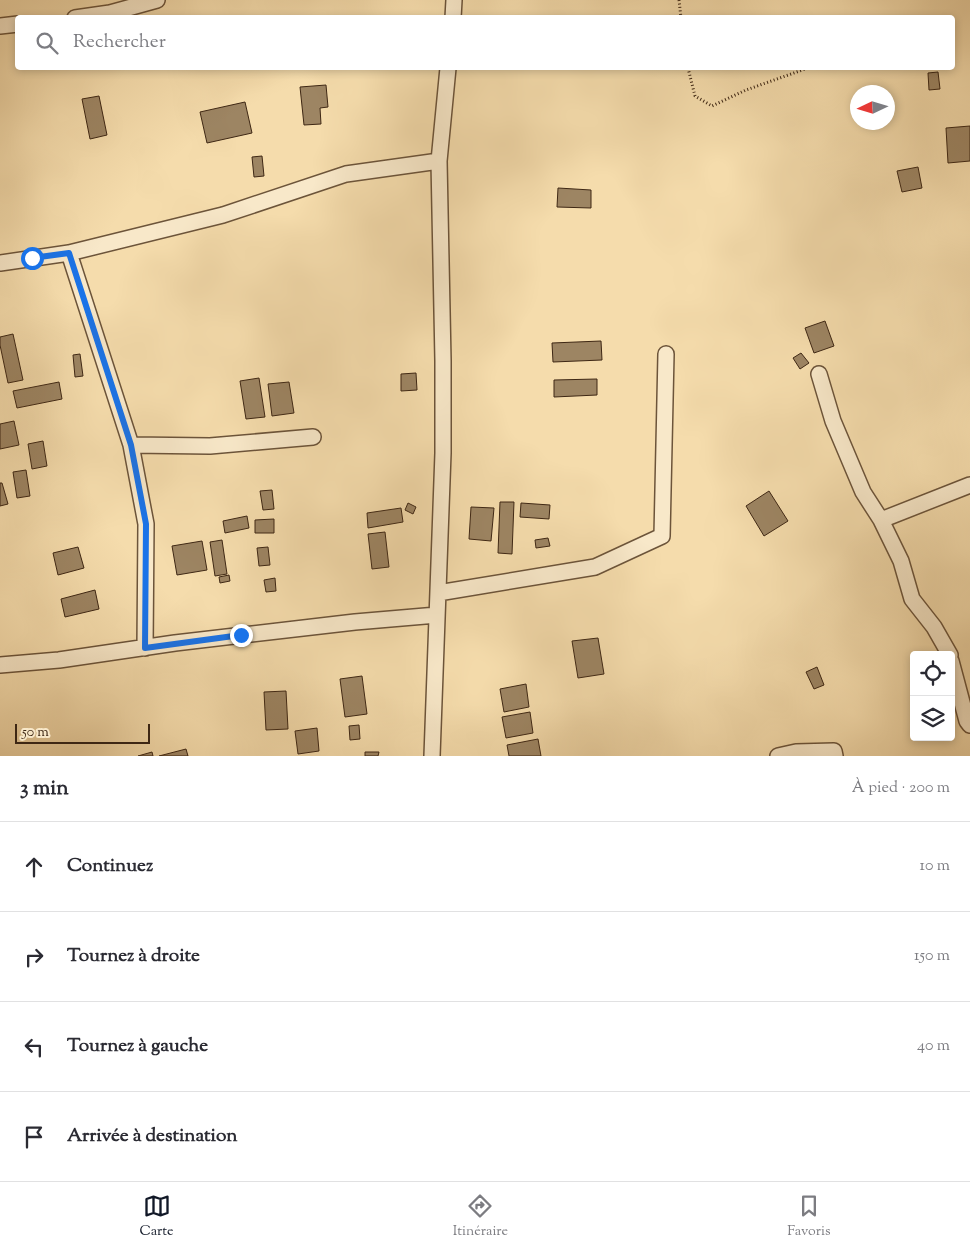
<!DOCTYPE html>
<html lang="fr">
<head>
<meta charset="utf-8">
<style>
	:root { --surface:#fff; --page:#f2f2f3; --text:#2b2b33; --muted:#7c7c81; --line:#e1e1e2; --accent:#111827 }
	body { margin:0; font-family:"Sorts Mill Goudy",serif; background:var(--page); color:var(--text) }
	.controls { position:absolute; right:15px; bottom:15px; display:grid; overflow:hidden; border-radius:5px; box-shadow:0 2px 8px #0003 }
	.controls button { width:45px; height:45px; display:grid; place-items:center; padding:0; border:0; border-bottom:1px solid var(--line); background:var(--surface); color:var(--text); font:25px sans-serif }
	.compass { position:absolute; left:850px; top:85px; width:45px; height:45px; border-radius:50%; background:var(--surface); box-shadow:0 2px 8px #0003; rotate:266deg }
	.scale { position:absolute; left:15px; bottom:12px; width:135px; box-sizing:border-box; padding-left:5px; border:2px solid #3e2714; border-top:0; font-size:14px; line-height:18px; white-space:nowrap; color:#3e2714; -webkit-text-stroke:4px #f8e8c9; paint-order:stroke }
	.stop { position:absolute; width:15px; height:15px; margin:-11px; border:4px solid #1a73e8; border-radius:50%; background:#fff }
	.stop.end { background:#1a73e8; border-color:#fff; box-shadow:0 1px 5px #0008 }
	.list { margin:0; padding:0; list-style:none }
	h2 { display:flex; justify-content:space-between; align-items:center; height:65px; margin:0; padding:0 20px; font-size:21px }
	h2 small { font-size:16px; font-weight:400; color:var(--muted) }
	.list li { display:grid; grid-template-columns:32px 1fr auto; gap:15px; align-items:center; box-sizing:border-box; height:90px; padding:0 20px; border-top:1px solid var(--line) }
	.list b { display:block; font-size:19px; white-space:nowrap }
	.list em { font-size:16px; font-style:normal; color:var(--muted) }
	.icon { flex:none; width:28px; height:28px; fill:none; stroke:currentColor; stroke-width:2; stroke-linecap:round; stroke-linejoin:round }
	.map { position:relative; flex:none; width:970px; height:756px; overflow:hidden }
	.search { position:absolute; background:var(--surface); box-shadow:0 2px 8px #0003; left:15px; right:15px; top:15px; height:55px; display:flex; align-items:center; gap:12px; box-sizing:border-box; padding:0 18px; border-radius:5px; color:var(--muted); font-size:19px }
	.sheet { height:425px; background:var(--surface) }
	nav { display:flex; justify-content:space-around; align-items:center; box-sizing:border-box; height:70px; border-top:1px solid var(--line); background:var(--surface); font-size:14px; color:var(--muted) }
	nav a { display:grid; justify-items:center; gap:2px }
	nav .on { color:var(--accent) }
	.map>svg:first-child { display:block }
	.building { fill:#9d8563; stroke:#3e2714 }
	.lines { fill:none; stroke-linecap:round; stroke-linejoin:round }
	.minor-casing { stroke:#6c543a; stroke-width:18 }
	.path { stroke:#3e2714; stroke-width:3; stroke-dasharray:1 2.5; stroke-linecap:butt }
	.minor { stroke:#f8e8c9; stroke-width:15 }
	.route { stroke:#1a73e8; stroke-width:6 }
</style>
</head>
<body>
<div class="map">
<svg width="970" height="756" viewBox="0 0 970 756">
	<rect width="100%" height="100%" fill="#f5dcac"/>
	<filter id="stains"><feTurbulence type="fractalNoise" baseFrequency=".004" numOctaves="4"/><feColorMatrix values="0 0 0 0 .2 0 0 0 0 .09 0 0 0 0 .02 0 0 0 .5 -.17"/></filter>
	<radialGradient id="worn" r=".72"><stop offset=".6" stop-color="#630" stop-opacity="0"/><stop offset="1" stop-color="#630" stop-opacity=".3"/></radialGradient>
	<!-- building -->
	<path class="building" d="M938,72L940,89L929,90L928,73Z
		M326,85L328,107L320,108L321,124L304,125L300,87Z
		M99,96L107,135L90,139L82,99Z
		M245,102L252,133L207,143L200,112Z
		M970,126V161L948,163L946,128Z
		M262,156L264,176L254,177L252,157Z
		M918,167L922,188L902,192L897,171Z
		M558,188L591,190V208L557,207Z
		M825,321L834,346L814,353L805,328Z
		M13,334L23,380L8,383L0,345V337Z
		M601,341L602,360L553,362L552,343Z
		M801,353L809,363L800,369L793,358Z
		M80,354L83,376L75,377L73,355Z
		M416,373L417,390L401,391V374Z
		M259,378L265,417L246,419L240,381Z
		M597,379V395L554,397V380Z
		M59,382L62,399L17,408L13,391Z
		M289,382L294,413L272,416L268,384Z
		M14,421L19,445L0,449V424Z
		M43,441L47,466L32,469L28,444Z
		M26,470L30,496L17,498L13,472Z
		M0,483H2L8,504L0,506Z
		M272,490L274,509L263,510L260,491Z
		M769,491L788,521L764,536L746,506Z
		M500,502H514L512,554L498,553Z
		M408,503L416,507L413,514L405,510Z
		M521,503L550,505L549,519L520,517Z
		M471,507L494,508L491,541L469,539Z
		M401,508L403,522L368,528L367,513Z
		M247,516L249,528L225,533L223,521Z
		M274,519V533H255V520Z
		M385,532L389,567L372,569L368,534Z
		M548,538L550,546L536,548L535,540Z
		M222,540L227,574L215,576L210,542Z
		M202,541L207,570L177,575L172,546Z
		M78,547L84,568L58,575L53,553Z
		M268,547L270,565L259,566L257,548Z
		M229,575L230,581L220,583L219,577Z
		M275,578L276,591L266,592L264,580Z
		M95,590L99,609L65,617L61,599Z
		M598,638L604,674L578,678L572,641Z
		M817,667L824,685L814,689L806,672Z
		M362,676L367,714L345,717L340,679Z
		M526,684L529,707L504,712L500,689Z
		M286,691L288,729L266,730L264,692Z
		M530,712L533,733L506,738L502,717Z
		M359,725L360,739L350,740L349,726Z
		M317,728L319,751L298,754L295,731Z
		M538,739L541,756H509L507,745Z
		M186,749L188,756H159Z
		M152,752L153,756H138Z
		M365,752H379L378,756H365Z"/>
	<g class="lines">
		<!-- minor casing -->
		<g class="minor-casing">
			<path id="minor" d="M75,18L110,13L157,0
				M453,18L454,0
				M0,26L18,24
				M69,253L223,215L346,174L439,161
				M0,263L69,253L131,445L146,524L145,648
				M819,374L833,421L863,492L881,520L901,561L912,599L934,627L950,655
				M131,445L210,446L313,437
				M881,520L970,485
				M438,593L595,567L662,536L666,354
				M951,661L967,721L970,725
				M0,665L59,660L175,643L355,622L437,615
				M432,756L443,453V361L439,161L448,68
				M778,756L796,752L834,751L835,756"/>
		</g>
		<!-- path -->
		<path class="path" d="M679,0L681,18
			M688,68L695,96L712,106L746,90L808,68"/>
		<!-- minor -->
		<use href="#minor" class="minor"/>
	</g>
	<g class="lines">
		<!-- route -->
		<path class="route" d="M32,258L69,253L131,445L146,524L145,648L241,635"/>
	</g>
	<rect width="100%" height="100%" filter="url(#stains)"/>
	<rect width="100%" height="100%" fill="url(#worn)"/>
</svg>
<div class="controls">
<button><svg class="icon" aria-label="locate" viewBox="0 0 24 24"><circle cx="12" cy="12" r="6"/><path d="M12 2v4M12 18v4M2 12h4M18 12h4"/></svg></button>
<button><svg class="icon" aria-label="layers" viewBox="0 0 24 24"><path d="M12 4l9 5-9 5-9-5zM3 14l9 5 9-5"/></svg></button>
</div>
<svg class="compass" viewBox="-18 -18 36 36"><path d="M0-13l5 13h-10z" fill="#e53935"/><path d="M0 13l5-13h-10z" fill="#7c7c81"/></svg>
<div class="scale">50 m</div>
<div class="stop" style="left:32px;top:258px"></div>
<div class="stop end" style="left:241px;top:635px"></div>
<div class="search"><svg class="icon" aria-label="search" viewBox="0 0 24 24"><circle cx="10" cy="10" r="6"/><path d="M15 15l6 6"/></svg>Rechercher</div>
</div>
<section class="sheet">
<h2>3 min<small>À pied · 200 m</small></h2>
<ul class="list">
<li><svg class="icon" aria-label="ahead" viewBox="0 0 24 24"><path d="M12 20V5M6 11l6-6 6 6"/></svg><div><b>Continuez</b></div><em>10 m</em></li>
<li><svg class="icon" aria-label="right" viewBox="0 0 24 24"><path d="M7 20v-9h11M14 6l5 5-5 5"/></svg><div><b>Tournez à droite</b></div><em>150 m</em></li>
<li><svg class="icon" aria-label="left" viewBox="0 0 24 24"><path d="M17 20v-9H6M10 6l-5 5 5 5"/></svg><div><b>Tournez à gauche</b></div><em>40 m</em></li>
<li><svg class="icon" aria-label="arrive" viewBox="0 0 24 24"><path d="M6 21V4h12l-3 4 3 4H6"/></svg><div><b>Arrivée à destination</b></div></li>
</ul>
</section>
<nav>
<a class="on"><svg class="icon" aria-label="map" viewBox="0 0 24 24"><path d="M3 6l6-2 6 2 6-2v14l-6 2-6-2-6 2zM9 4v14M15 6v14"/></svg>Carte</a>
<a><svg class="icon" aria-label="directions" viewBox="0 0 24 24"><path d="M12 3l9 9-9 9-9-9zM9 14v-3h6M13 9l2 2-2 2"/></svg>Itinéraire</a>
<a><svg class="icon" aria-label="saved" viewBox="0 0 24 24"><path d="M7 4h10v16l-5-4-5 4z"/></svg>Favoris</a>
</nav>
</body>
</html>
